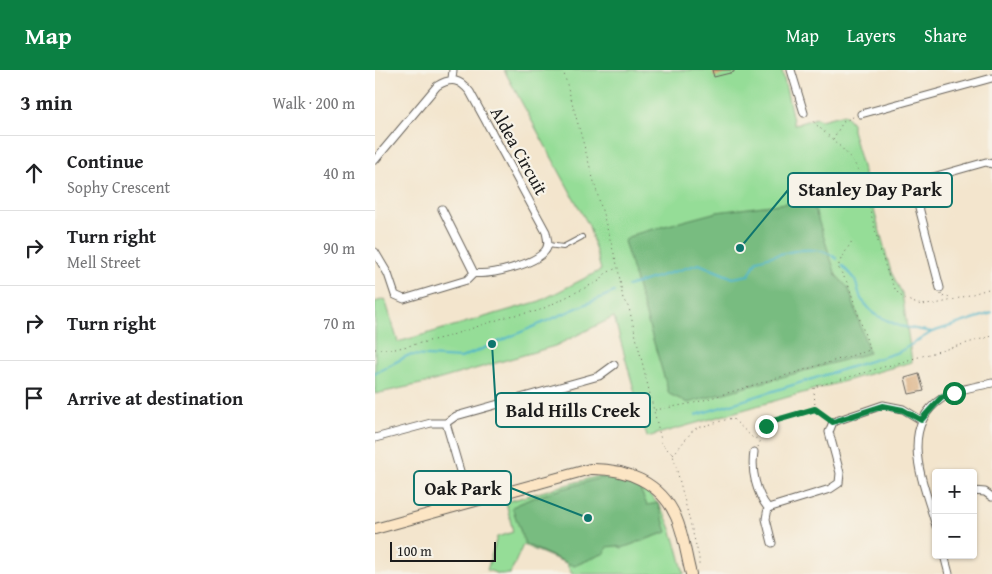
<!DOCTYPE html>
<html lang="en">
<head>
<meta charset="utf-8">
<style>
	:root { --surface:#fff; --page:#f6f6f6; --text:#202124; --muted:#757577; --line:#e0e0e0; --accent:#0b8043 }
	body { margin:0; font-family:"Gentium Book Plus",serif; background:var(--page); color:var(--text) }
	.controls { position:absolute; right:15px; bottom:15px; display:grid; overflow:hidden; border-radius:5px; box-shadow:0 1px 4px #0004 }
	.controls button { width:45px; height:45px; display:grid; place-items:center; padding:0; border:0; border-bottom:1px solid var(--line); background:var(--surface); color:var(--text); font:25px sans-serif }
	.scale { position:absolute; left:15px; bottom:12px; width:106px; box-sizing:border-box; padding-left:5px; border:2px solid #1c1c1c; border-top:0; font-size:14px; line-height:18px; white-space:nowrap; color:#1c1c1c; -webkit-text-stroke:4px #f7f3e8; paint-order:stroke }
	.stop { position:absolute; width:15px; height:15px; margin:-11px; border:4px solid #0b8043; border-radius:50%; background:#fff }
	.stop.end { background:#0b8043; border-color:#fff; box-shadow:0 1px 5px #0008 }
	.list { margin:0; padding:0; list-style:none }
	h2 { display:flex; justify-content:space-between; align-items:center; height:65px; margin:0; padding:0 20px; font-size:21px }
	h2 small { font-size:16px; font-weight:400; color:var(--muted) }
	.list li { display:grid; grid-template-columns:32px 1fr auto; gap:15px; align-items:center; box-sizing:border-box; height:75px; padding:0 20px; border-top:1px solid var(--line) }
	.list b { display:block; font-size:19px; white-space:nowrap }
	.list p { margin:0; font-size:16px; white-space:nowrap; color:var(--muted) }
	.list em { font-size:16px; font-style:normal; color:var(--muted) }
	.icon { flex:none; width:28px; height:28px; fill:none; stroke:currentColor; stroke-width:2; stroke-linecap:round; stroke-linejoin:round }
	.map { position:relative; flex:none; width:617px; height:504px; overflow:hidden }
	header { display:flex; align-items:center; gap:30px; box-sizing:border-box; height:70px; padding:0 25px; background:var(--accent); color:#fff }
	header strong { font-size:24px }
	nav { display:flex; gap:28px; margin-inline-start:auto; font-size:18px }
	main { display:flex }
	aside { flex:1; background:var(--surface) }
	.map>svg:first-child { display:block }
	.green { fill:#95dd97; stroke:#587c5a }
	.forest { fill:#78bc80; stroke:#4a6c4e }
	.lines { fill:none; stroke-linecap:round; stroke-linejoin:round }
	.stream { stroke:#4cb5ca; stroke-width:2 }
	.building { fill:#d8a978 }
	.lane-casing { stroke:#67625a; stroke-width:6 }
	.street-casing { stroke:#67625a; stroke-width:9 }
	.secondary-casing { stroke:#67625a; stroke-width:12 }
	.path { stroke:#67625a; stroke-width:1; stroke-dasharray:1 4; stroke-linecap:butt }
	.lane { stroke:#fff; stroke-width:4 }
	.street { stroke:#fff; stroke-width:7 }
	.secondary { stroke:#fce5c4; stroke-width:10 }
	.route { stroke:#0b8043; stroke-width:6 }
	.labels { text-anchor:middle; stroke-width:4.5; stroke-linejoin:round; paint-order:stroke }
	.street-label { font-size:18px; fill:#1c1c1c; stroke:#f7f3e8 }
	.leader { fill:none; stroke:#0f766e; stroke-width:2 }
	.callout-dot { fill:#0f766e; stroke:#f7f3e8; stroke-width:2 }
	.callout { fill:#f7f3e8; stroke:#0f766e; stroke-width:2 }
	.callout-label { font-size:19px; text-anchor:middle; font-weight:bold; fill:#1c1c1c }
</style>
</head>
<body>
<header>
<strong>Map</strong>
<nav><a>Map</a><a>Layers</a><a>Share</a></nav>
</header>
<main>
<aside>
<h2>3 min<small>Walk · 200 m</small></h2>
<ul class="list">
<li><svg class="icon" aria-label="ahead" viewBox="0 0 24 24"><path d="M12 20V5M6 11l6-6 6 6"/></svg><div><b>Continue</b><p>Sophy Crescent</p></div><em>40 m</em></li>
<li><svg class="icon" aria-label="right" viewBox="0 0 24 24"><path d="M7 20v-9h11M14 6l5 5-5 5"/></svg><div><b>Turn right</b><p>Mell Street</p></div><em>90 m</em></li>
<li><svg class="icon" aria-label="right" viewBox="0 0 24 24"><path d="M7 20v-9h11M14 6l5 5-5 5"/></svg><div><b>Turn right</b></div><em>70 m</em></li>
<li><svg class="icon" aria-label="arrive" viewBox="0 0 24 24"><path d="M6 21V4h12l-3 4 3 4H6"/></svg><div><b>Arrive at destination</b></div></li>
</ul>
</aside>
<div class="map">
<svg width="617" height="504" viewBox="0 0 617 504">
	<rect width="100%" height="100%" fill="#f7f3e8"/>
	<filter id="ink" filterUnits="userSpaceOnUse"><feTurbulence type="fractalNoise" baseFrequency=".02" numOctaves="2"/><feDisplacementMap in="SourceGraphic" scale="10" xChannelSelector="R" yChannelSelector="G"/><feConvolveMatrix kernelMatrix="1 2 1 2 8 2 1 2 1" color-interpolation-filters="sRGB"/></filter>
	<filter id="wash" filterUnits="userSpaceOnUse"><feTurbulence type="fractalNoise" baseFrequency=".0096" numOctaves="4" result="noise"/><feDisplacementMap in="SourceGraphic" scale="20" xChannelSelector="R" yChannelSelector="G"/><feGaussianBlur stdDeviation="1.12" result="paint"/><feColorMatrix in="noise" values="0 0 0 0 0 0 0 0 0 0 0 0 0 0 0 0 0 1.4 0 .05"/><feComposite in="paint" operator="in"/></filter>
	<g filter="url(#wash)">
		<rect width="100%" height="100%" fill="#f3e5cd"/>
		<!-- green -->
		<path class="green" d="M129,0H407L419,55L441,48L446,50L469,44L477,53V60L516,202L527,223L537,292L272,367L239,247L180,276L55,312L0,324V232L10,229L23,272L165,231L226,200L214,156Z
			M223,406C287,411 295,450 309,504H197L191,493L148,475L135,504H124L112,500L122,467L138,462L131,432Z"/>
		<!-- forest -->
		<path class="forest" d="M427,131L440,140L461,205L474,219L494,283L313,333L294,324L249,171L260,164L342,142Z
			M225,408L245,409L265,419L272,435L283,433L292,462L247,478L242,476L232,477L230,483L199,496L150,474L137,437L157,428Z"/>
		<g class="lines">
			<!-- stream -->
			<path class="stream" d="M467,195L480,210L486,229L499,244L524,256L557,262L617,243
				M253,216L324,194L358,208L374,205L382,190C405,184 442,171 462,189
				M0,303L34,285L86,288L239,222
				M321,345L524,282L557,262"/>
		</g>
		<g id="blocks">
			<!-- building -->
			<path class="building" d="M337,0H359V2L339,7Z
				M544,304L549,321L534,324L530,308Z"/>
		</g>
	</g>
	<g filter="url(#ink)">
		<use href="#blocks" fill-opacity="0" stroke="#67625a" stroke-width="1"/>
		<g class="lines">
			<!-- lane casing -->
			<g class="lane-casing">
				<path id="lane" d="M173,175L188,177L207,167"/>
			</g>
			<!-- street casing -->
			<g class="street-casing">
				<path id="street" d="M416,0L429,43
					M77,9L78,0
					M486,44L617,8
					M0,90L62,16C76,7 85,9 95,22L171,162C172,168 175,175 170,181C160,194 115,206 99,203L92,210L29,229L20,225L13,204L0,182
					M539,118L565,218
					M513,119L528,116L539,118L551,109L611,92L617,94
					M67,139L99,203
					M71,353L81,346L224,306L239,295
					M0,368L56,353H71L94,432
					M379,382C376,401 381,423 393,438
					M598,421L610,422L617,427
					M561,456C550,416 522,359 566,329C580,319 601,317 617,313
					M397,473L391,449L393,438L455,419L464,413L465,403L454,362L458,352L508,335L528,339L546,350
					M569,485L574,504"/>
			</g>
			<!-- secondary casing -->
			<g class="secondary-casing">
				<path id="secondary" d="M0,459L215,399C250,398 286,412 301,447C309,465 311,486 316,504"/>
			</g>
			<!-- path -->
			<path class="path" d="M188,0L243,198L248,229L254,238L287,374L298,385L324,487V498
				M435,48C452,67 475,80 485,104C495,130 508,212 526,226C530,229 539,233 543,234C561,238 598,223 617,218
				M458,69L468,52L480,46
				M493,130L511,125
				M566,224V227L573,226L575,229
				M0,279H20L71,267L134,246L163,241L224,211L231,203L242,198
				M440,339L439,317L617,266
				M280,340L319,333L495,280L473,214L463,197L466,189L477,171
				M383,377L387,367
				M298,385L319,359L357,348L379,369L387,366L395,352L440,339L453,348"/>
			<!-- lane -->
			<use href="#lane" class="lane"/>
			<!-- street -->
			<use href="#street" class="street"/>
			<!-- secondary -->
			<use href="#secondary" class="secondary"/>
		</g>
	</g>
	<g class="lines" filter="url(#ink)">
		<!-- route -->
		<path class="route" d="M391,356L395,352L440,339L458,352L508,336L528,340L546,350L566,328L579,323"/>
	</g>
	<g class="labels">
		<!-- street labels -->
		<g class="street-label">
			<text transform="translate(144 81) rotate(61)" y="6">Aldea Circuit</text>
		</g>
	</g>
	<!-- callouts -->
	<path class="leader" d="M365 178L413 120M117 274L121 340M213 448L136 418"/>
	<g class="callout-dot">
		<circle cx="365" cy="178" r="5"/>
		<circle cx="117" cy="274" r="5"/>
		<circle cx="213" cy="448" r="5"/>
	</g>
	<g class="callout">
		<rect x="413" y="103" width="164" height="34" rx="5"/>
		<rect x="121" y="323" width="154" height="34" rx="5"/>
		<rect x="39" y="401" width="97" height="34" rx="5"/>
	</g>
	<g class="callout-label">
		<text x="495" y="126">Stanley Day Park</text>
		<text x="198" y="347">Bald Hills Creek</text>
		<text x="88" y="425">Oak Park</text>
	</g>
</svg>
<div class="controls">
<button>+</button>
<button>−</button>
</div>
<div class="scale">100 m</div>
<div class="stop" style="left:579px;top:323px"></div>
<div class="stop end" style="left:391px;top:356px"></div>
</div>
</main>
</body>
</html>
